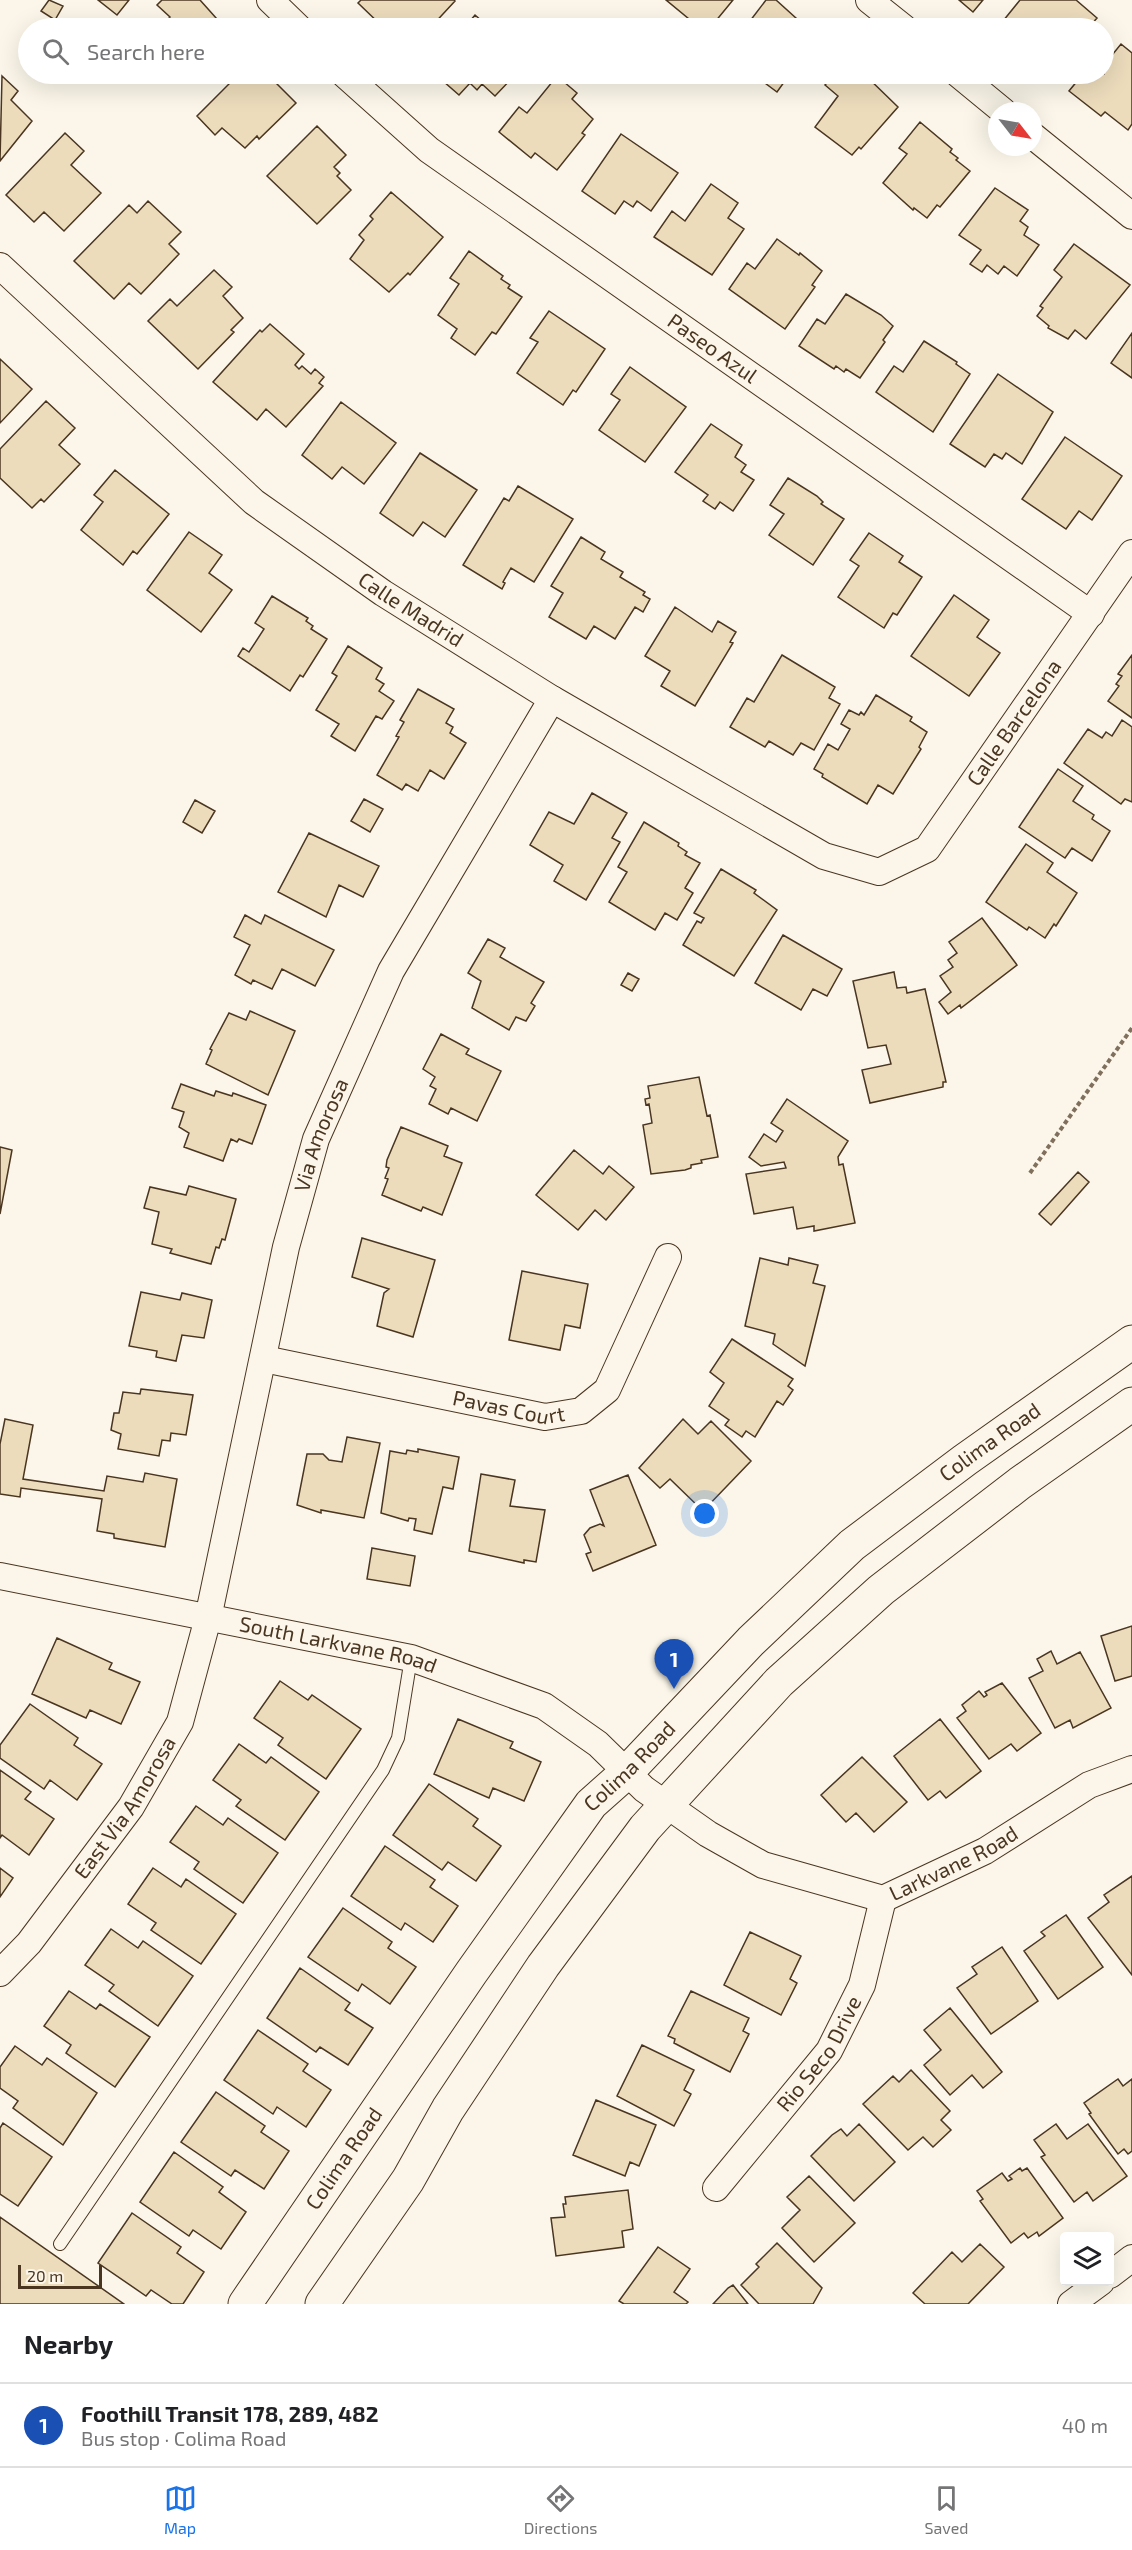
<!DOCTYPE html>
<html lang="en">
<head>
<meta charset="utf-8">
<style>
	:root { --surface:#fff; --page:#f2f2f2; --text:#202124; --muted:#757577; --line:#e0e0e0; --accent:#1a73e8 }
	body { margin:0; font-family:"Exo 2",sans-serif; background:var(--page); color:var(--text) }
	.controls { position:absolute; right:18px; bottom:18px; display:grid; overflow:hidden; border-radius:6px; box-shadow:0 6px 24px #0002 }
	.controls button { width:54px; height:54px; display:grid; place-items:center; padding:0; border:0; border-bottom:2px solid var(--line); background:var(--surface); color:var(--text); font:30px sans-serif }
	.compass { position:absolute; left:988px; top:102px; width:54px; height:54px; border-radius:50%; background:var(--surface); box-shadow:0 6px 24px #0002; rotate:121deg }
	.scale { position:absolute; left:18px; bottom:15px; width:84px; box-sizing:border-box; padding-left:6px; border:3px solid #4a3520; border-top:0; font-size:16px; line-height:21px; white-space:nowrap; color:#4a3520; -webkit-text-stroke:4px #fbf6e9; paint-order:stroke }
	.you { position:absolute; left:705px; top:1514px; width:21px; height:21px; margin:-15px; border:4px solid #fff; border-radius:50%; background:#1a73e8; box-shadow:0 0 0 9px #1a73e833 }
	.badge { display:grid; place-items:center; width:39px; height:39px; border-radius:50%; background:var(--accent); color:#fff; font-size:20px; font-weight:700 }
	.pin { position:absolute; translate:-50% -50px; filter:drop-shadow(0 2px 3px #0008) }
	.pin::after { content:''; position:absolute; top:32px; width:21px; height:18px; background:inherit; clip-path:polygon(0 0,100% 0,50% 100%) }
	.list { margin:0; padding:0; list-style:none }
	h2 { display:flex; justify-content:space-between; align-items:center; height:78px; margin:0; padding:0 24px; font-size:26px }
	h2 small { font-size:20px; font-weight:400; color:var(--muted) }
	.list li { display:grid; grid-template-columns:39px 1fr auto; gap:18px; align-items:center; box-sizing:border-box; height:84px; padding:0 24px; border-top:2px solid var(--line) }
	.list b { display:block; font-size:22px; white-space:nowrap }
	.list p { margin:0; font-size:20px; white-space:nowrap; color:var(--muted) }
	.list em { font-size:20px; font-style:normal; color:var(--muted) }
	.icon { flex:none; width:33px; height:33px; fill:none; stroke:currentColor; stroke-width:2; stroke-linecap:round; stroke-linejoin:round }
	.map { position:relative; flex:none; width:1132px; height:2304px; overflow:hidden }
	.search { position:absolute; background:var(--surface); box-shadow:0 6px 24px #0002; left:18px; right:18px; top:18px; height:66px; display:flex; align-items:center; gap:15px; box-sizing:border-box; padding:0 21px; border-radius:33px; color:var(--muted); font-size:22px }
	.sheet { height:162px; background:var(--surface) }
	nav { display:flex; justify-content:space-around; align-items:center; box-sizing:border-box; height:84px; border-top:2px solid var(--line); background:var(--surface); font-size:16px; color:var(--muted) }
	nav a { display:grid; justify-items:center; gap:3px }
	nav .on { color:var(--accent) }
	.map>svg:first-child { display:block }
	.building { fill:#ecdcbc; stroke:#4a3520; stroke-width:1.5 }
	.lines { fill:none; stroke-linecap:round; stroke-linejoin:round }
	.service-casing { stroke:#4a3520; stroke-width:14 }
	.minor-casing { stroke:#4a3520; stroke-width:28 }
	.primary-casing { stroke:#4a3520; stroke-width:35 }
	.path { stroke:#7f6f5c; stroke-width:4; stroke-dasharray:4.5 3; stroke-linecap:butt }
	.service { stroke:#fbf6e9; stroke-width:12 }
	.minor { stroke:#fbf6e9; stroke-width:26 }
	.primary { stroke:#fbf6e9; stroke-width:33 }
	.labels { text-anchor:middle; stroke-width:4.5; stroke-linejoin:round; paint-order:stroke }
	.street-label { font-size:21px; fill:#4a3520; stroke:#fbf6e9 }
</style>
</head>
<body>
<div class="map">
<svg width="1132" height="2304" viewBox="0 0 1132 2304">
	<rect width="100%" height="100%" fill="#fbf6e9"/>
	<!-- building -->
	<path class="building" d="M49,0L63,6L55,20L41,11Z
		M98,0H129L117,15Z
		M162,0H200L225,28H159L170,17L157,5Z
		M361,0H454L455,1L430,28H384L358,3Z
		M666,0H733L710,28H700Z
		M766,0H776L807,28H757L750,21Z
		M959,0H983L973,12Z
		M1020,0H1076L1097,18L1088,28H1001L999,26Z
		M475,15L490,28H464Z
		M1121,44L1132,53V124L1128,130L1105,112L1101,116L1069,91L1083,74H1104V65Z
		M226,74H267L296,103L259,139L257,136L245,148L222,128L215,135L197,116L231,82Z
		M435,74H516L495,96L482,84L477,90L470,83L459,95Z
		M797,74L791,81L787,78L777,92L754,75Z
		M835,74H864L898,107L861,149L859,147L852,155L815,127L838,96L825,85Z
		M2,76L18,91L11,100L32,121L0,161Z
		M557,76L577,93L572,99L593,119L582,133L585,135L557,170L535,153L531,158L499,132L519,107L527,113Z
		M920,122L952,149L950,152L958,158L956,160L970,171L940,207L937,205L927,218L914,208L913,210L883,183L907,154L899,148Z
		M317,126L346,155L334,167L340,173L337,176L351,190L317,224L267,176Z
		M65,133L84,151L71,165L101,193L64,231L44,212L34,222L6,195Z
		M621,134L678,173L651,211L637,201L633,207L624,201L615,214L582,191Z
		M711,184L738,203L728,218L744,229L712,275L654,237L672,211L685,221Z
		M995,188L1028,210L1020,221L1028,227L1024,235L1039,245L1017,276L1004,266L998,274L987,265L982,272L970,264L981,250L959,235Z
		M391,192L443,237L410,275L408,273L389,292L350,259L364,240L359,235L373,219L370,216Z
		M148,201L181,232L169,244L179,254L141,294L129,283L114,299L74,261L129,205L137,213Z
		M777,239L799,255L800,253L822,271L812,285L815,287L785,329L729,289L747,263L755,269Z
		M1074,244L1130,285L1086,339L1075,330L1068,339L1048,328L1049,326L1037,316L1043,308L1040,306L1062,277L1054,270Z
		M469,251L503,276L501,279L510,285L508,288L522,297L496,334L492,332L475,355L451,338L457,329L438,315L459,284L450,278Z
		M214,270L232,287L223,296L243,318L231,330L234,332L198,369L148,321L170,299L177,306Z
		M846,294L881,315L893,326L883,340L885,342L860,378L846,369L844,372L836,366L834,369L799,346L817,319L825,324Z
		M549,311L605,349L576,392L573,390L563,405L517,373L538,342L530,338Z
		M270,324L304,354L295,365L299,369L302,366L311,374L315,369L324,377L319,383L323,386L286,427L266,409L257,420L213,382L260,330L262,332Z
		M1132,333V378L1111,363Z
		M924,341L957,362L956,364L970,374L933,432L876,392L894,366L903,372Z
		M0,359L32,389L0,423Z
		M630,367L686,407L645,462L599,430L620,400L611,394Z
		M998,374L1053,412L1022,464L1006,453L1002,459L994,454L985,467L950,444Z
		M46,401L75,428L59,445L80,464L44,502L41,499L32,508L0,478V449Z
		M341,402L396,443L364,484L342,467L332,479L302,455Z
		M711,424L742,445L735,457L746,465L741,472L754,480L733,511L720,502L715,509L703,501L708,495L675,472Z
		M1065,437L1122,476L1092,520L1079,511L1066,529L1022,499Z
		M420,453L477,490L445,537L423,522L413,536L380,513Z
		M115,470L169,514L137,554L133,551L123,565L81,530L103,502L94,495Z
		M788,478L817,496L823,502L821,504L844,519L813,565L769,535L784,514L770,505Z
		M518,486L573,519L534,582L511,568L503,582L505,583L502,589L463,565L504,498L509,501Z
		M189,532L222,555L209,573L232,590L201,632L147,590Z
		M869,533L903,556L899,562L922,577L897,615L893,613L884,628L838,597L859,566L850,560Z
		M581,537L605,552L601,559L623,572L620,577L645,592L643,595L650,599L643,612L635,607L615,639L594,626L586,639L549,617L563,593L551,586Z
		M954,595L989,620L977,637L1000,653L969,696L911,656Z
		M272,596L308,618L306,621L313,626L311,629L327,639L303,677L300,675L290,691L238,656L243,648L249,652L264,629L255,623Z
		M675,607L712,632L718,621L736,632L730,642L733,643L695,706L661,686L670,671L645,656Z
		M348,646L382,668L376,679L384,684L379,691L394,701L382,719L376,716L355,751L331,736L339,724L316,710L337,676L332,673Z
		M782,655L835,687L829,698L840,704L814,750L801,743L793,755L769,741L765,747L730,727L747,698L754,702Z
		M1132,655V718L1108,701L1119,686L1116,684L1122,676L1118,674Z
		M418,689L454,709L446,723L453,727L450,733L466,743L444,779L430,770L418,791L406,784L402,790L377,775L399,737L396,736L404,722L400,720Z
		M876,695L912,717L910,721L927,732L919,747L921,749L893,794L878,785L867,804L822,777L823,774L814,769L828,744L838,750L850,729L841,724L849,710L859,715L861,712L864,715Z
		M1122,720L1132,727V802L1125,799L1121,804L1064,763L1088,729L1102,738L1106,732L1112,736Z
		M1058,769L1083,786L1073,801L1094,815L1092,819L1110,831L1092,861L1072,848L1065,858L1019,827Z
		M592,793L627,813L612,838L620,842L586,900L554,881L563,865L530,845L549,812L574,824Z
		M364,799L383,809L370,832L351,821Z
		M195,800L215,811L202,833L183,822Z
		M644,822L679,843L678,846L687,852L685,855L700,863L685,888L693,893L677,920L665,913L655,930L609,902L627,872L618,867Z
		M309,833L379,866L363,897L339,885L326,917L278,892Z
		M1026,844L1053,863L1047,872L1077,893L1056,926L1054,924L1045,938L1029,927L1027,930L986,902Z
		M721,869L756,890L754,893L777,910L734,976L683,945L697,921L701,923L704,918L694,913Z
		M245,915L261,924L265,915L334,950L315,986L282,969L272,989L253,980L251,984L235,975L250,945L234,937Z
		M982,918L1017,965L961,1008L960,1005L948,1014L939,1002L951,992L940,976L953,967L948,960L957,953L949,942Z
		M783,935L842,969L827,996L813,989L801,1010L755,983Z
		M488,939L505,948L500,957L544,982L531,1003L535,1006L526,1021L516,1017L509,1030L472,1008L481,981L468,973Z
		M894,972L897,988L906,987L907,993L925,989L946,1082H943V1087L870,1103L862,1070L891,1064L886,1045L868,1048L853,981Z
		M628,973L639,979L632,991L621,985Z
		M250,1011L295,1031L268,1095L206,1064L212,1050L210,1049L229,1013L246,1020Z
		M441,1034L469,1049L466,1054L501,1071L477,1121L451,1108L448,1114L429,1104L436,1089L430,1086L435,1077L423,1069Z
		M699,1077L707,1116L710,1115L718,1157L701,1160L702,1163L691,1165V1168L685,1170L651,1174L643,1125L652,1123L649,1104L646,1105L645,1099L650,1098L648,1086Z
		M181,1084L214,1096L216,1091L232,1096L233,1093L266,1105L252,1144L239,1139L237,1142L231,1139L223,1161L184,1147L189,1133L179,1127L184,1112L172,1108Z
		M787,1099L848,1141L838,1157L839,1165L843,1164L855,1223L814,1231V1226L797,1229L793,1207L754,1214L746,1174L786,1168L784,1162L761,1166L749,1157L764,1134L776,1142L783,1131L771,1123Z
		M401,1127L448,1146L444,1156L462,1163L442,1215L423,1207L421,1211L382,1195L388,1179L385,1178L389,1168L386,1167L387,1160Z
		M0,1147L12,1150L0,1214Z
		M574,1150L603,1174L609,1166L634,1187L606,1220L595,1210L578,1230L536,1195Z
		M1078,1172L1089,1182L1051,1225L1039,1214Z
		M189,1186L236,1199L225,1240L222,1239L219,1248L216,1247L211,1264L170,1253L172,1249L152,1244L159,1212L144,1208L150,1187L186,1195Z
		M362,1238L435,1260L413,1337L377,1326L384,1293L389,1289L352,1277Z
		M760,1258L788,1265L789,1258L818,1265L813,1283L825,1286L805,1366L773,1344L775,1334L745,1326Z
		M522,1271L588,1284L580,1328L565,1325L560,1350L509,1340Z
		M141,1292L180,1300L182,1293L212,1300L204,1338L182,1335L176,1361L156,1357L157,1351L129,1346Z
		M732,1339L793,1379L788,1386L793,1390L783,1405L777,1401L755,1437L746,1431L742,1437L725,1425L729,1420L709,1406L724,1383L710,1372Z
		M141,1389L193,1395L186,1435L171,1433L170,1441L162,1440L159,1456L118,1449L121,1434L111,1430L114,1413H119L123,1392L140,1394Z
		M5,1419L33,1425L23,1479L104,1491L107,1476L143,1482L145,1473L177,1479L165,1547L114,1538V1534L97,1531L102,1499L21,1488L20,1497L0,1494V1444Z
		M683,1419L698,1434L711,1421L751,1461L703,1511L670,1479L660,1488L639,1468Z
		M347,1437L380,1443L364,1518L321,1510V1513L297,1505L307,1454H323L329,1460L342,1462Z
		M418,1449L459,1457L453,1489L443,1487L432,1534L414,1530L416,1519L409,1518L408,1521L381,1513L390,1451L406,1454L407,1450L418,1452Z
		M481,1474L515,1480L510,1506L545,1510L536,1562L524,1560V1563L469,1551Z
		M628,1475L656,1545L593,1571L586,1554L591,1552L584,1535L590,1528L600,1524L604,1526L590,1490Z
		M372,1548L415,1556L410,1586L367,1579Z
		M1132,1626V1676L1115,1681L1101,1636Z
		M57,1638L112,1663L109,1669L140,1682L121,1724L90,1710L86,1718L32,1694Z
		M1051,1651L1057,1664L1080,1652L1111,1708L1073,1728L1070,1720L1055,1728L1029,1678L1043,1671L1037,1659Z
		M280,1681L308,1700L312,1695L361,1729L326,1779L278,1745L283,1738L254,1718Z
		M1002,1683L1041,1733L1017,1751L1011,1744L989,1759L957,1718L966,1711L962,1705L979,1691L984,1697L987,1695L985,1692Z
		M30,1704L78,1738L74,1745L102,1764L77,1800L50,1780L44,1789L0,1758V1745Z
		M458,1719L513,1742L510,1748L541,1762L524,1801L493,1788L489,1798L434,1774Z
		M940,1719L981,1771L946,1798L940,1791L928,1800L894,1756Z
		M239,1744L266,1763L271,1757L319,1792L285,1840L236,1806L241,1800L213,1780Z
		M862,1757L907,1802L874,1832L856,1813L846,1822L821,1795Z
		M0,1770L31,1792L25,1799L54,1819L29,1855L2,1835L0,1838Z
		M429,1784L478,1819L473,1826L501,1846L476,1881L448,1862L442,1870L393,1835Z
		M196,1806L223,1825L228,1818L278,1853L243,1903L194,1869L199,1862L170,1842Z
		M385,1846L435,1880L430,1887L458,1906L433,1942L405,1923L401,1930L351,1896Z
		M0,1868L13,1878L0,1897Z
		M153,1868L181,1887L186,1879L236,1914L201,1964L151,1930L156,1923L128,1904Z
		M1132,1876V1975L1088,1918L1109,1902L1104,1895Z
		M343,1908L392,1942L388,1948L416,1967L390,2004L362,1984L358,1991L308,1957Z
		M1066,1915L1103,1967L1058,1999L1024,1951L1045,1936L1041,1932Z
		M111,1929L138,1948L143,1941L193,1976L158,2026L109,1991L114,1985L85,1965Z
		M750,1932L801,1956L790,1979L797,1983L781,2015L724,1985Z
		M1002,1947L1038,2001L991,2034L957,1988L977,1974L972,1967Z
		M300,1968L350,2003L345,2010L373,2028L348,2065L320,2047L316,2052L267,2018Z
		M69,1991L96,2009L100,2004L150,2037L115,2087L66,2053L71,2045L44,2026Z
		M691,1991L749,2018L743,2031L749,2034L730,2072L674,2043L675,2039L668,2036Z
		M950,2008L1002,2072L983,2088L972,2075L950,2095L924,2065L941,2050L924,2030Z
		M258,2030L308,2064L303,2071L331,2090L306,2127L277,2107L273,2114L224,2080Z
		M642,2045L694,2070L684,2090L691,2094L674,2126L617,2096Z
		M15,2046L42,2065L47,2058L97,2093L63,2145L13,2108L18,2101L0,2088V2067Z
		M911,2070L950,2111L941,2120L951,2130L933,2147L923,2137L908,2150L863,2104L893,2076L899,2082Z
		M1118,2079L1123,2086L1132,2079V2151L1128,2154L1124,2149L1118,2154L1089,2114L1091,2113L1084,2103Z
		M216,2092L265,2126L261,2132L289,2151L264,2189L235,2170L231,2176L181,2142Z
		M596,2100L656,2125L639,2166L630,2162L625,2176L573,2155Z
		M3,2123L52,2157L18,2206L0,2194V2128Z
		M859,2124L895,2162L854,2201L811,2156L832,2135L841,2129L847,2136Z
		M1056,2124L1067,2139L1088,2124L1127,2176L1093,2201L1087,2192L1074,2202L1041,2157L1045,2155L1034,2140Z
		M174,2152L223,2187L219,2192L246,2212L221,2249L193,2230L189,2236L140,2202Z
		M1020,2168L1022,2171L1027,2168L1063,2218L1039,2236L1037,2232L1028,2238L1024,2233L1011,2243L980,2201L983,2199L977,2191L1002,2173L1008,2181L1012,2179L1009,2176Z
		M809,2176L855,2223L814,2262L782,2228L800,2210L787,2197Z
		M628,2190L633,2229L622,2231L624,2247L556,2256L551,2218L565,2217L563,2204H566L565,2197Z
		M132,2213L181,2247L177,2253L204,2272L183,2304H172L151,2290L146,2296L98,2263Z
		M0,2217L124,2304H0Z
		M777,2243L822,2288L813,2304H759L741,2285L759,2267L756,2264Z
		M980,2244L1004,2267L968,2304H925L913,2293L952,2252L962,2262Z
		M658,2247L690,2269L674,2292L688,2302L686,2304H624L619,2301Z
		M733,2285L748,2304H713L728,2288Z"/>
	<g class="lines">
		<!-- service casing -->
		<g class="service-casing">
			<path id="service" d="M60,2244L383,1770L398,1738L411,1658"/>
		</g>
		<!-- minor casing -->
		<g class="minor-casing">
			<g id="minor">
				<path d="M270,0L299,28"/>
				<path d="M869,0L904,28"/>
				<path id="s1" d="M344,74L429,150L1091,614"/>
				<path d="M958,74L1003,111"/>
				<path d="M1033,136L1132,216"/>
				<path id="s2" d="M0,266L254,502L383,593L552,699L824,856L879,872L927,849L1132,553"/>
				<path id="s3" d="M264,1359L545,1417L581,1411L607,1390L668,1257"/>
				<path id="s4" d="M0,1576L411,1658L544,1706L598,1744L644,1789L708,1834L763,1865L883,1899L985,1851L1089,1785L1132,1769"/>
				<path id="s5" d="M0,1973L29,1943L131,1807L180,1722L208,1618L286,1247L316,1139L391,971L552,699"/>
				<path id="s6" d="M716,2188L829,2051L862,1985L883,1899"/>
				<path d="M1110,2275L1132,2258"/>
				<path d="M1071,2304L1101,2282"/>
			</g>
		</g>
		<!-- primary casing -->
		<g class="primary-casing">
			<g id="primary">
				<path id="s7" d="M245,2304L471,1973L591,1804L627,1772L751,1641L852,1545L965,1460L1132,1342"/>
				<path d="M322,2304L408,2180L448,2109L543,1966L645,1828L779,1682L881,1590L1020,1483L1132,1404"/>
			</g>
		</g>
		<!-- path -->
		<path class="path" d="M1030,1173L1132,1028"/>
		<!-- service -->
		<use href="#service" class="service"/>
		<!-- minor -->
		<use href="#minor" class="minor"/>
		<!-- primary -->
		<use href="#primary" class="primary"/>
	</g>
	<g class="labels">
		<!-- street labels -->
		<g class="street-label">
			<text dy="7" stroke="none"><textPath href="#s1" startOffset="460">Paseo Azul</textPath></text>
			<text dy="7" stroke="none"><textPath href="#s2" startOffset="537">Calle Madrid</textPath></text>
			<text dy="7" stroke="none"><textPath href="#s2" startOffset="1282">Calle Barcelona</textPath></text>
			<text dy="7" stroke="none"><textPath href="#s5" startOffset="914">Via Amorosa</textPath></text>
			<text dy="7" stroke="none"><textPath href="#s3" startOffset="250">Pavas Court</textPath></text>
			<text dy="7" stroke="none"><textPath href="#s7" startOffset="1148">Colima Road</textPath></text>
			<text dy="7" stroke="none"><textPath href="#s4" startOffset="345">South Larkvane Road</textPath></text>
			<text dy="7" stroke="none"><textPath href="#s7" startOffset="662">Colima Road</textPath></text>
			<text dy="7" stroke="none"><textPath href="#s5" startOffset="208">East Via Amorosa</textPath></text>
			<text dy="7" stroke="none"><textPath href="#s4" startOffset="1036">Larkvane Road</textPath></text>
			<text dy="7" stroke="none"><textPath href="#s6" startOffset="170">Rio Seco Drive</textPath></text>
			<text dy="7" stroke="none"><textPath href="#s7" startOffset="176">Colima Road</textPath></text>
		</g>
	</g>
</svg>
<div class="controls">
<button><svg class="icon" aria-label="layers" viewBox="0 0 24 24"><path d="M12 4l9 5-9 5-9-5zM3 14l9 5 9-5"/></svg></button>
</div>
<svg class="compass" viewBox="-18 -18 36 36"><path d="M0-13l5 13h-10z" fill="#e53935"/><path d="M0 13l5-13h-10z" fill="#757577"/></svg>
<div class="scale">20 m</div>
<div class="you"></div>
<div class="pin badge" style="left:674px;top:1689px;background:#1a4fb4">1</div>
<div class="search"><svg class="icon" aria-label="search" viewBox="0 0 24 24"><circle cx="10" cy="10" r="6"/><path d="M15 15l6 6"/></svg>Search here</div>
</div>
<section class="sheet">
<h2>Nearby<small></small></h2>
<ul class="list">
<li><span class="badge" style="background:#1a4fb4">1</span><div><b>Foothill Transit 178, 289, 482</b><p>Bus stop · Colima Road</p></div><em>40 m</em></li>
</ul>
</section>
<nav>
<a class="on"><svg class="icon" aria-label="map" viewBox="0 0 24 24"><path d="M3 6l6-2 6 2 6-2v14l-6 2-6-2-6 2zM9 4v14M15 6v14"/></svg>Map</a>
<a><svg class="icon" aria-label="directions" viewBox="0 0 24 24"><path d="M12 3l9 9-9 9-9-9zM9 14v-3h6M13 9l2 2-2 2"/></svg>Directions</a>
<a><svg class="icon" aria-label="saved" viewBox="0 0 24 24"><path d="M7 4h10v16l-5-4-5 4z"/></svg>Saved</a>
</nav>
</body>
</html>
